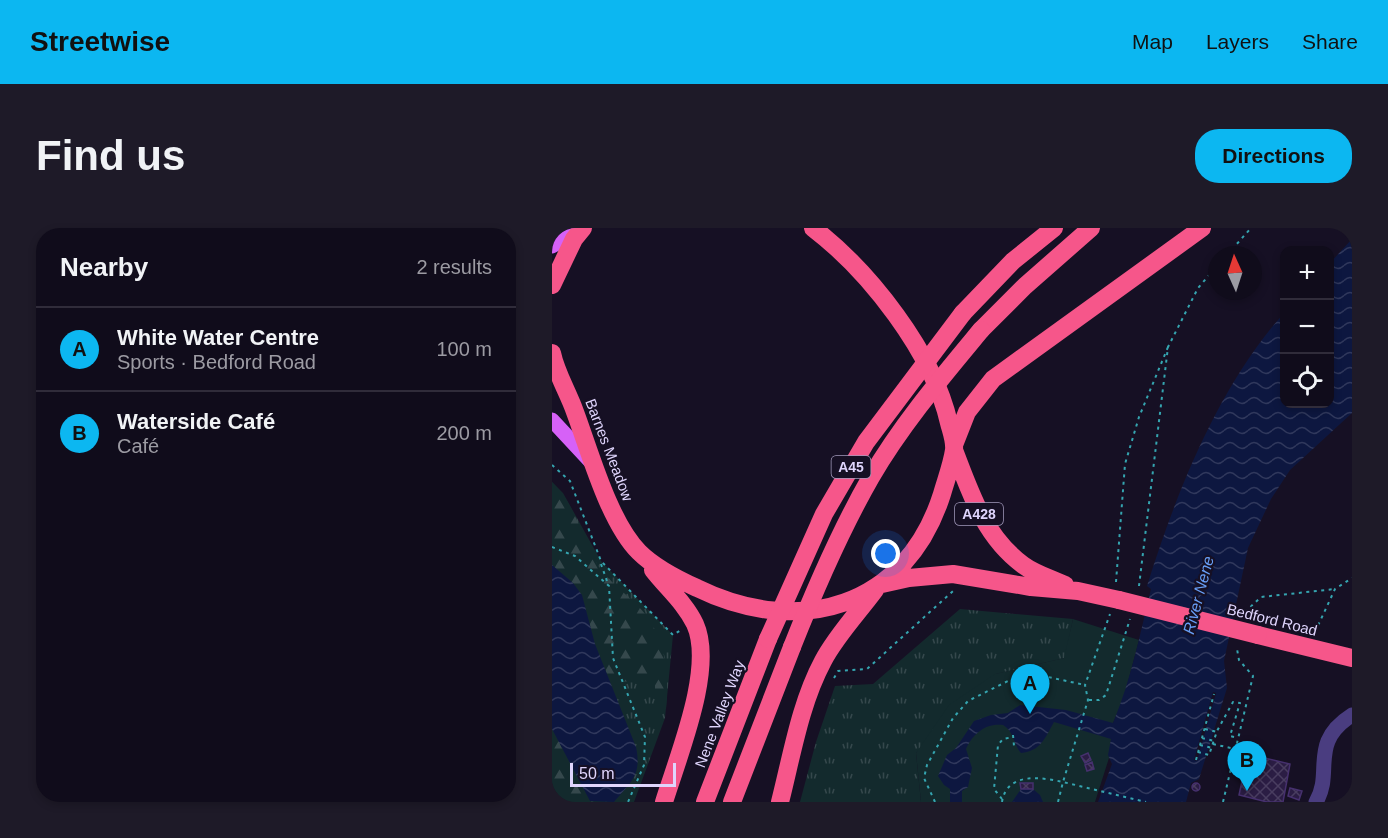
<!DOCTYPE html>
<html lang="en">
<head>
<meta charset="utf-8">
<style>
	:root { --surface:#100c1b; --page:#1e1a28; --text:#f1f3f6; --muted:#9c9ba3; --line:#302c3a; --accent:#0cb7f1 }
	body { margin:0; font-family:Helvetica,sans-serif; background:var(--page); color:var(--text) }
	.controls { position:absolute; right:18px; top:18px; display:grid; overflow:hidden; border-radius:12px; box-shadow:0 3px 9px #0003 }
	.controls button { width:54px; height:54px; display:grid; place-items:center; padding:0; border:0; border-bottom:2px solid var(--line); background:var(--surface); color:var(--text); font:30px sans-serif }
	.compass { position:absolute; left:656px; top:18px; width:54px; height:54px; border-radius:50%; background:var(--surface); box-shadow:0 3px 9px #0003; rotate:357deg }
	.scale { position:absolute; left:18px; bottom:15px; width:106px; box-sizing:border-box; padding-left:6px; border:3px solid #dfd5fd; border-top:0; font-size:16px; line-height:21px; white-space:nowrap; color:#dfd5fd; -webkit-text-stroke:4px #161024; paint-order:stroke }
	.you { position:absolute; left:334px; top:326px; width:21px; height:21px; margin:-15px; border:4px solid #fff; border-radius:50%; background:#1a73e8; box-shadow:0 0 0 9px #1a73e833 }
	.badge { display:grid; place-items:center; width:39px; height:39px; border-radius:50%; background:var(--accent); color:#111; font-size:20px; font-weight:700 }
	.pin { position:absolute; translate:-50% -50px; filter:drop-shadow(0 2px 3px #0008) }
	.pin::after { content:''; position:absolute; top:32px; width:21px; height:18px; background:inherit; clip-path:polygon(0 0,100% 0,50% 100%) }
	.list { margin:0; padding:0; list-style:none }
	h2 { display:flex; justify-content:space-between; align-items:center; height:78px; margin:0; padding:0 24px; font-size:26px }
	h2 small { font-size:20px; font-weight:400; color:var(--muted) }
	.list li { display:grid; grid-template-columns:39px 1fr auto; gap:18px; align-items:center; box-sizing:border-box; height:84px; padding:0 24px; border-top:2px solid var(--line) }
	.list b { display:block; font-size:22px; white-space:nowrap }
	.list p { margin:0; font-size:20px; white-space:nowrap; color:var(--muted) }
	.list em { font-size:20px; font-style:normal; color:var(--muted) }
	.icon { flex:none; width:33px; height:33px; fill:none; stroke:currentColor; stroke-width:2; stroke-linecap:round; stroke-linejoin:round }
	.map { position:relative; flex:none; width:800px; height:574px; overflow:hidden; border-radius:24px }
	header { display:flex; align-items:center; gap:36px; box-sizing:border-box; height:84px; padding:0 30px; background:var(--accent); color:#111 }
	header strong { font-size:28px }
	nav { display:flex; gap:33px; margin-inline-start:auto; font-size:21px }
	.intro { display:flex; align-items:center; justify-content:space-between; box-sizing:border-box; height:144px; padding:0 36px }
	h1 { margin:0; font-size:42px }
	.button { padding:15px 27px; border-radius:24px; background:var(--accent); color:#111; font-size:21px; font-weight:700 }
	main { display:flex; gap:36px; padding:0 36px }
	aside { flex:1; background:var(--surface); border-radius:24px; box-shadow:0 3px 9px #0003 }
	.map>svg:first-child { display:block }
	.grass { fill:url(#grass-tufts) }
	.forest { fill:url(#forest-firs) }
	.pitch { fill:#132a2d }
	.water { fill:url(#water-waves) }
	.pier { fill:#161024 }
	.building { fill:url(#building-cross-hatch); stroke:#46306e; stroke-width:1.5 }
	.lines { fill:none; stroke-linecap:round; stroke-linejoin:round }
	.path { stroke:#35a5b0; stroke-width:2; stroke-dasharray:3 4.5; stroke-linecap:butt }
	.minor { stroke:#4a3d80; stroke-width:15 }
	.major { stroke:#d661f7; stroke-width:15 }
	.highway { stroke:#f6568a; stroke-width:18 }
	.highway-bridge { stroke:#f6568a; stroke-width:18 }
	.labels { text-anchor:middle; stroke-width:4.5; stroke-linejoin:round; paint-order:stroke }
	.shield { fill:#161024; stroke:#a39abc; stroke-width:1.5 }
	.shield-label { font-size:14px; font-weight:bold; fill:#dfd5fd }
	.street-label { font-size:15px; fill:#dfd5fd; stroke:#161024 }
	.water-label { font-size:16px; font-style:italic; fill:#689ff7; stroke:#161024 }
</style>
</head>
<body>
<header>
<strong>Streetwise</strong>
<nav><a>Map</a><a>Layers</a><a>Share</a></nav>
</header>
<div class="intro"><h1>Find us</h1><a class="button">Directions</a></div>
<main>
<aside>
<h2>Nearby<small>2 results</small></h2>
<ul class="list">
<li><span class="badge">A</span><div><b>White Water Centre</b><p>Sports · Bedford Road</p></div><em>100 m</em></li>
<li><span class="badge">B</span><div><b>Waterside Café</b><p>Café</p></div><em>200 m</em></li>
</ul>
</aside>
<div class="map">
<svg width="800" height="574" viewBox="0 0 800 574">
	<defs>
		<pattern id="grass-tufts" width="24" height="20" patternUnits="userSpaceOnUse" patternTransform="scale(1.5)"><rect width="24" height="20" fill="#132a2d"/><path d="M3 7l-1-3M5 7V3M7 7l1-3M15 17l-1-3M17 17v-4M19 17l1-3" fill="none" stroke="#35484c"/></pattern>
		<pattern id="forest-firs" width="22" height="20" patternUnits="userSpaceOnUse" patternTransform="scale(1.5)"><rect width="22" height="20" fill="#132a2d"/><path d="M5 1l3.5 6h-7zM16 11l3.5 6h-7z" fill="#35484c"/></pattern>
		<pattern id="water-waves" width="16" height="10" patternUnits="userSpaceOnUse" patternTransform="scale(1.5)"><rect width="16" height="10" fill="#0d1740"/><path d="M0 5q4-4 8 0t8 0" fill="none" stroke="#30385c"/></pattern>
		<pattern id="building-cross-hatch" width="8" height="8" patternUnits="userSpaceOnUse" patternTransform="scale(1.5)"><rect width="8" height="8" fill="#2b1d44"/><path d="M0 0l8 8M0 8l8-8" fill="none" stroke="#493d60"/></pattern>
	</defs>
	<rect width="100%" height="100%" fill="#161024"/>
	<!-- grass -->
	<path class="grass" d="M0,254L11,265L49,333L121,407L113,490L82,574H0Z
		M408,381L521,391L513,430L444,446L364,525L369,574H248L264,514L283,458L321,456Z"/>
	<!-- forest -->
	<path class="forest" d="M0,254C22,275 28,304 42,331C52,350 71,363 86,378C113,405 118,444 114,481L103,480V456L92,453L58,454L43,416L30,367L21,355L0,337Z
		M0,501L38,573L42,574H12L0,562Z"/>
	<!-- pitch -->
	<path class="pitch" d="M521,391L587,412L572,469L561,495L557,530L543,574H369L364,525L397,477L443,446L512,430Z"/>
	<!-- water -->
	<path class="water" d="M800,11V185L738,242L719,271L696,320L672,433L675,460L647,551L639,555L634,574H546L560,536L556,527L559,511L502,494C493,510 489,523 469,525C461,516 462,503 451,497C433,495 421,506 414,521L420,540L416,559L410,563V574H398V561L392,557L386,548L395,527L404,520L422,493L439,487L456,485L468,477L514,482L561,495C579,452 588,406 599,361L595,358C624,265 666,159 732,85V176H778V35Z
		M0,337L21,355L30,367L43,416L84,519C90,547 79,554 62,574L38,573L0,501Z
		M469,561H481L488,567L491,574H460Z"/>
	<!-- pier -->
	<path class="pier" d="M661,464L664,465L645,533L642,532Z"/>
	<!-- building -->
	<path class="building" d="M536,525L539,532L533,535L529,528Z
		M696,526L738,536L731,574H715L687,567Z
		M540,534L542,541L535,543L533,537Z
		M640 559a4 4 0 1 1 8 0a4 4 0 1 1-8 0Z
		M468,555H481V561H469Z
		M738,560L750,563L747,572L736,568Z"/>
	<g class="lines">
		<!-- path -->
		<path class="path" d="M675,27L699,0
			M0,237L18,253L49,333L121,407L129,402
			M0,319L23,328L57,358L61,430L93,509L92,537L76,574
			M49,336L56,356
			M564,354L573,236L587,189L616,119
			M587,358L616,119L646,60L665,38
			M693,384L709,369L783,361
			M763,404L783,361L800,350
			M282,450L286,443L315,441L401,363
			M537,472H547L554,467L578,391
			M653,501L665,504
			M461,507L462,518
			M650,510L662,513
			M661,516L683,521
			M648,517L660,520
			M646,524L657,527L665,503L681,474L688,475L678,508L686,510
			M644,532L662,466
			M450,571L442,561L446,517L451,511L461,509
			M383,574L372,550L375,537L401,490L416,473L458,452L487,447L533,457
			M450,574C455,544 488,549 511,554L536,472L533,457L558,386
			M506,574L511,554L594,574
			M671,574L701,448L687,432L685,421"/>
		<!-- minor -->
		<path class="minor" d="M764,574C782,544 756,515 800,487"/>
		<!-- major -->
		<path class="major" d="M0,18L29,2
			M0,192L39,234"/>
		<!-- highway -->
		<path class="highway" d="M0,57L22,11L31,0
			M411,85L461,33L502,0
			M429,102L473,58L539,0
			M0,125C4,145 16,164 23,184C38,224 57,294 87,324C103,340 125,351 145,360C247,410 354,380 390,266C394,252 400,236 402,222C403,213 399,203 397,195C381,124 317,43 261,0
			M402,217L415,184L441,151L650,0
			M402,222C419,266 432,308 471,337C483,346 500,351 513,357
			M101,342C115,360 133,375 143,396C163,440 126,528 112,574
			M330,356L357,350L401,346L479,359L526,363L567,372
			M706,407L800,430
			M153,574L216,411
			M180,574L240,419
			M228,574C240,527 248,476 271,433C284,408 306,385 323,362"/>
		<!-- highway-bridge -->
		<path class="highway-bridge" d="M567,372L706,407
			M216,411L272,286L314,214L411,85
			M240,419C263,361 288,303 319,249C350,196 390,149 429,102"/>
	</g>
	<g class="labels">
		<!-- shield labels -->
		<g class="shield">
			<rect x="279.5" y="228" width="39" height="22" rx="4.5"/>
			<rect x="403" y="275" width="48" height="22" rx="4.5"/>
		</g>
		<g class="shield-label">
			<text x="299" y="244">A45</text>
			<text x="427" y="291">A428</text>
		</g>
		<!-- street labels -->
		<g class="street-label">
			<text transform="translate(57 222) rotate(69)" y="5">Barnes Meadow</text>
			<text transform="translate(720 392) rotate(14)" y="5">Bedford Road</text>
			<text transform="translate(168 486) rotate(-69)" y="5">Nene Valley Way</text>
		</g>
		<!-- water labels -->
		<g class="water-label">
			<text transform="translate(646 367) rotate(-75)" y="6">River Nene</text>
		</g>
	</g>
</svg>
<div class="controls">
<button>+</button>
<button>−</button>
<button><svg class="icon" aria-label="locate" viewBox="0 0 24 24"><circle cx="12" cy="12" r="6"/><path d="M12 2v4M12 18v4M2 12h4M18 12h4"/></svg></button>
</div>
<svg class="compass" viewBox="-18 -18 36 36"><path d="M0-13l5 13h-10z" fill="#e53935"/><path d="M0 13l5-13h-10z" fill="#9c9ba3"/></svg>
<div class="scale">50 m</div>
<div class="you"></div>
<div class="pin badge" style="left:478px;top:486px">A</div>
<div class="pin badge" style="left:695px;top:563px">B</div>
</div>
</main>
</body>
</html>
